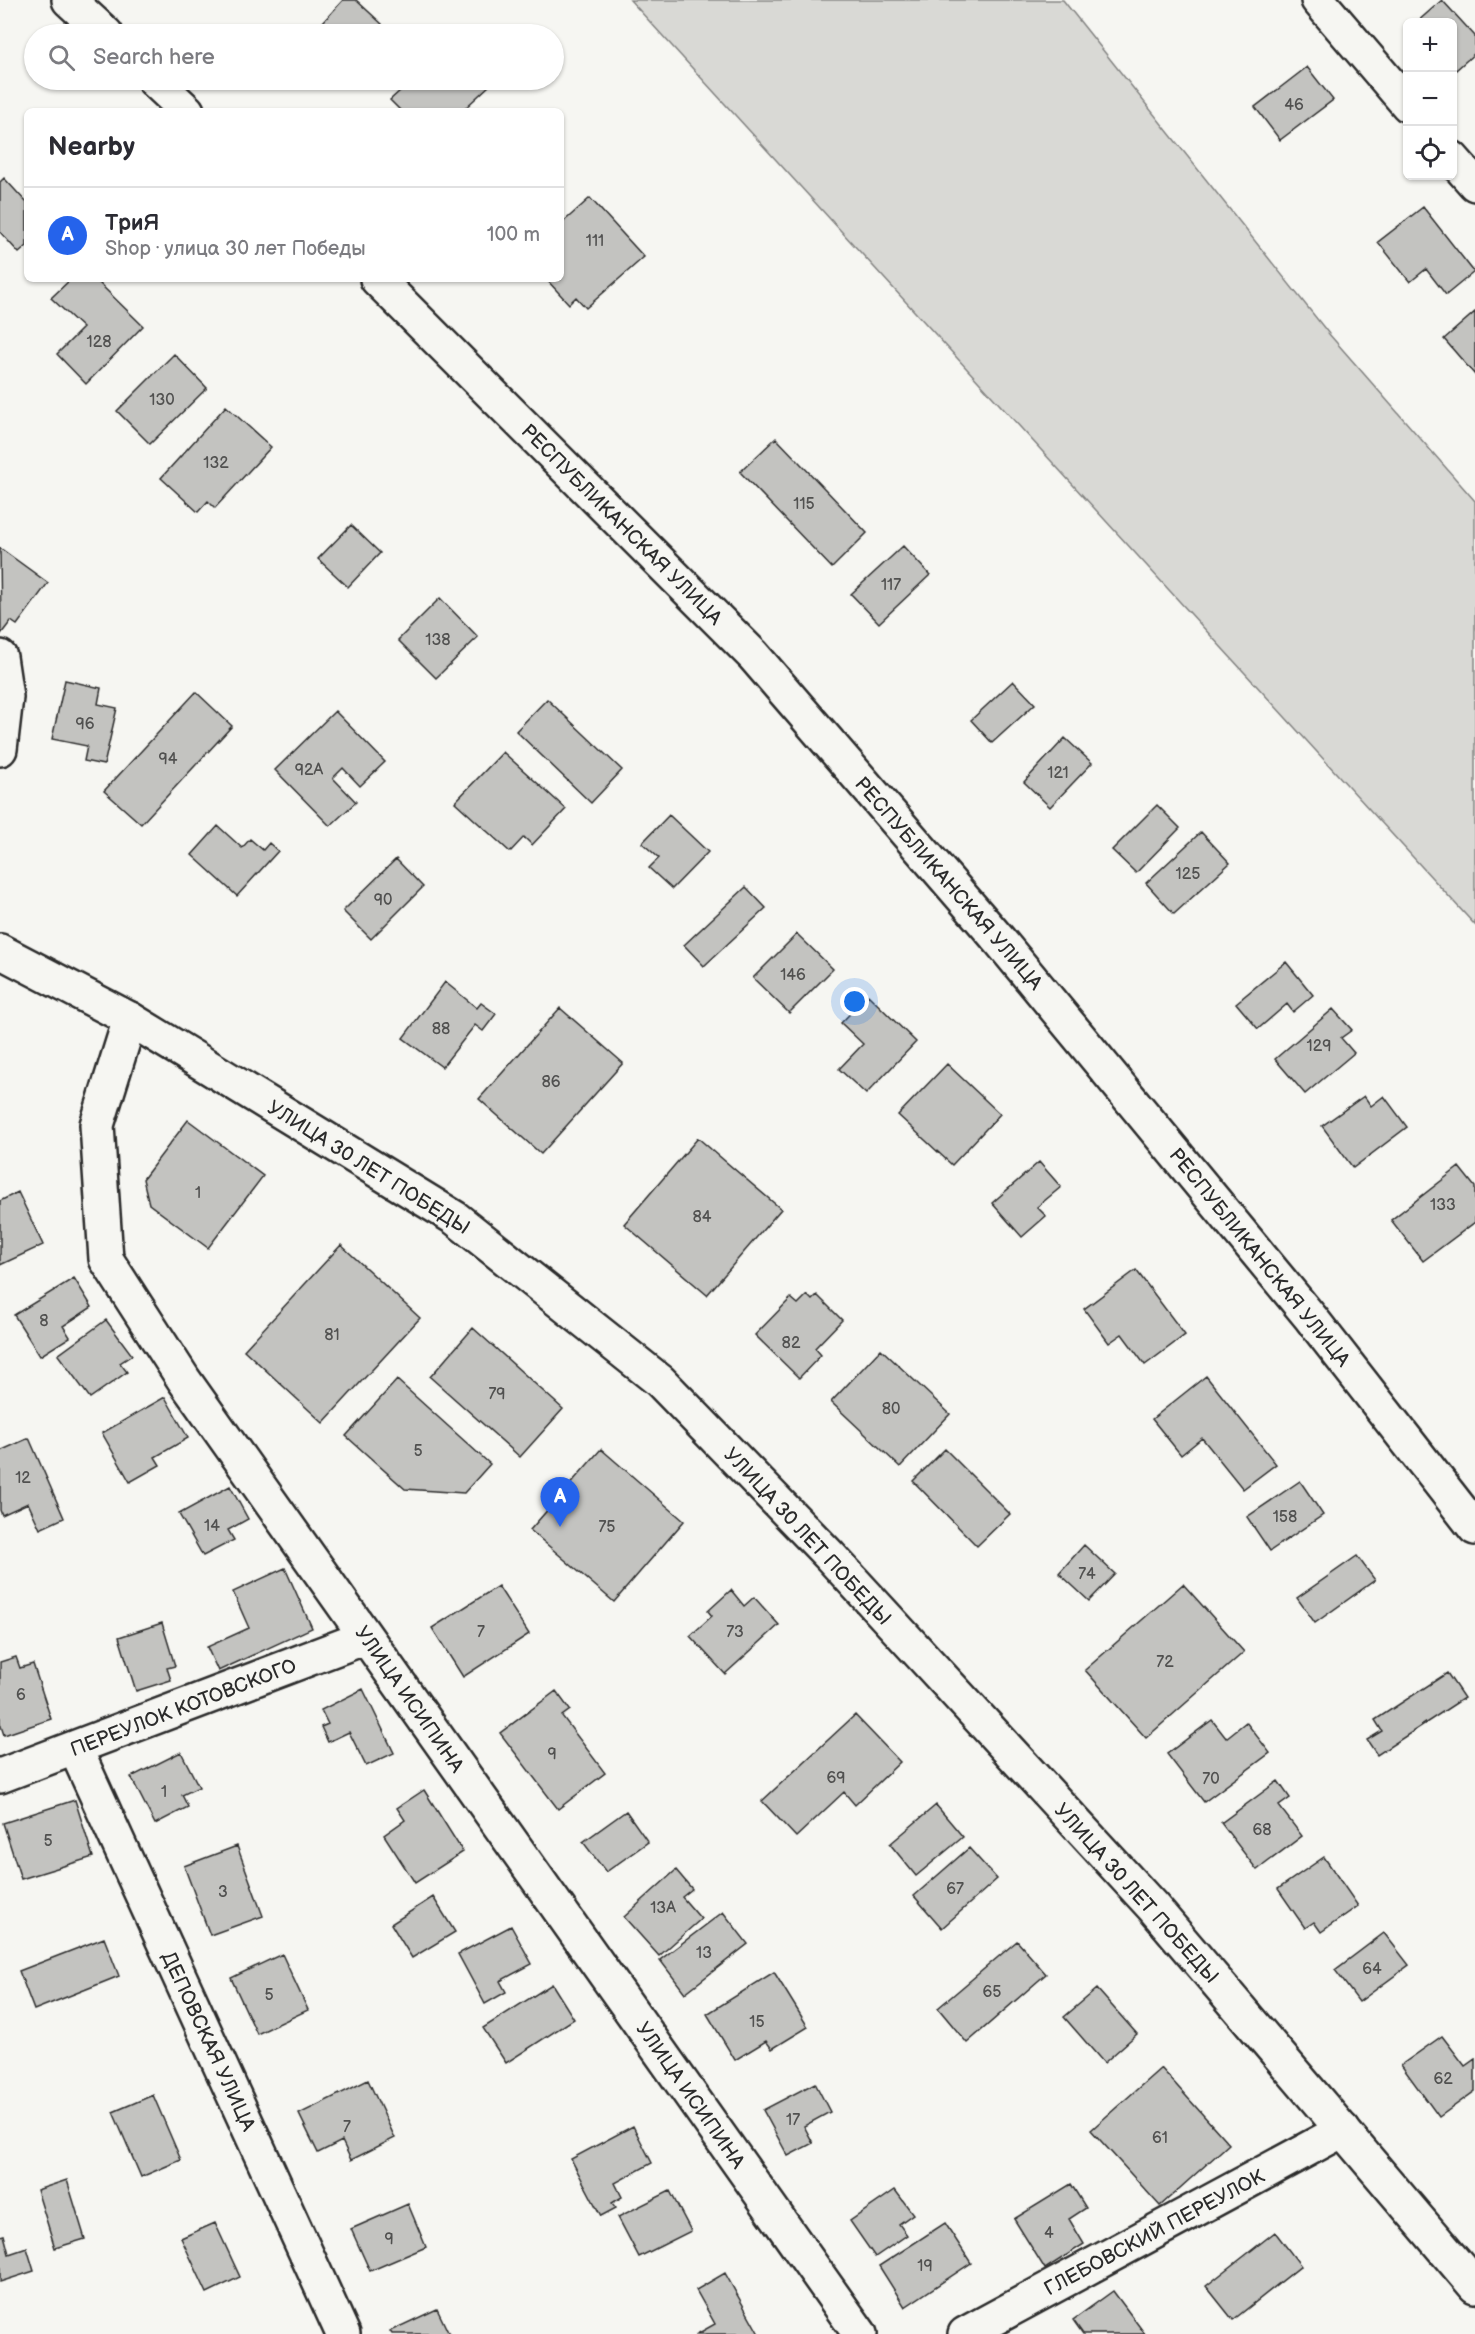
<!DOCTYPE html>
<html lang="en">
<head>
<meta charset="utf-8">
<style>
	:root { --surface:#fff; --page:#f7f7f7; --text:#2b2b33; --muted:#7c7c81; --line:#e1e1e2; --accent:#2563eb }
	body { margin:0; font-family:"Balsamiq Sans",sans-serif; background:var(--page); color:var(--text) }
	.controls { position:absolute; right:18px; top:18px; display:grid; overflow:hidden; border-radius:9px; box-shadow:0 2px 4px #0004 }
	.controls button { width:54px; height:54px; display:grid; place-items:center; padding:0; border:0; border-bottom:2px solid var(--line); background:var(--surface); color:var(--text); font:30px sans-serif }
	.you { position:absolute; left:855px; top:1002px; width:21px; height:21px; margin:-15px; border:4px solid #fff; border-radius:50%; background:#1a73e8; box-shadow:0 0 0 9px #1a73e833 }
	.badge { display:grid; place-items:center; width:39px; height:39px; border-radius:50%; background:var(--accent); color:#fff; font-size:20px; font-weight:700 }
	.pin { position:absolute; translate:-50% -50px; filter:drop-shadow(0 2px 3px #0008) }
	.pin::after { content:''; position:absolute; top:32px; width:21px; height:18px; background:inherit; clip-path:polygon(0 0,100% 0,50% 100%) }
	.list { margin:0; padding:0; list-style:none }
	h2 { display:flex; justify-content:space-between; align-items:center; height:78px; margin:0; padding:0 24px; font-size:26px }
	h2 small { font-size:20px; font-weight:400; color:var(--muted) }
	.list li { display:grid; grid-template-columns:39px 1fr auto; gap:18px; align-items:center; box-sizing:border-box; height:96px; padding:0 24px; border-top:2px solid var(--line) }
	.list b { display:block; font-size:22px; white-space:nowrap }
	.list p { margin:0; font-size:20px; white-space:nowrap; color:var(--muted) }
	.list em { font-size:20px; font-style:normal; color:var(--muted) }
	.icon { flex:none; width:33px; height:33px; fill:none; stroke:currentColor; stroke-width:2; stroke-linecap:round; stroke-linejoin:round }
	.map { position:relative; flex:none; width:1475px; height:2334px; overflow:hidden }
	.search { position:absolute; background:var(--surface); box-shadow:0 2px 4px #0004; left:24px; top:24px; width:540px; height:66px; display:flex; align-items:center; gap:15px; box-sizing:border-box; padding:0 21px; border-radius:33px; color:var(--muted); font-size:22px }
	.panel { position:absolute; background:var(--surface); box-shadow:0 2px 4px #0004; left:24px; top:108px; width:540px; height:174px; border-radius:9px }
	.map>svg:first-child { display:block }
	.green { fill:#d9d9d5; stroke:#828280; stroke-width:1.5 }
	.building { fill:#c3c3c0; stroke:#2b2b2b; stroke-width:1.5 }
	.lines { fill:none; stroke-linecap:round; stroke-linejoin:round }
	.minor-casing { stroke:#2b2b2b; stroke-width:38 }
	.major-casing { stroke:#2b2b2b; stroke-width:38 }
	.minor { stroke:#f6f6f2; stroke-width:33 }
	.major { stroke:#f6f6f2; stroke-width:33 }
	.labels { text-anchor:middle; stroke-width:4.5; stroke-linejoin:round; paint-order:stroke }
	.number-label { font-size:16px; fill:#515150 }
	.street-label { font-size:20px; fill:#2b2b2b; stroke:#f6f6f2 }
</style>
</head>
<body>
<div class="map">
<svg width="1475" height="2334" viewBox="0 0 1475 2334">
	<rect width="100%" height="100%" fill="#f6f6f2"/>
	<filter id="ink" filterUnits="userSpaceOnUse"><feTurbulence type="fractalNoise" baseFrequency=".0167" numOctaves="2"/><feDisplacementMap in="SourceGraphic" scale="12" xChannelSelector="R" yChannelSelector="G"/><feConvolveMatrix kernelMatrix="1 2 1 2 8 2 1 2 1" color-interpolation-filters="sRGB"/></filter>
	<g filter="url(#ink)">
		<!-- green -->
		<path class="green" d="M630,0H1063L1329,334L1475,501V925Z"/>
		<!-- building -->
		<path class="building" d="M343,0H356L382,24L372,34H315L313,33Z
			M1442,0L1475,36V53L1456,70L1452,66V22H1417Z
			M1307,67L1333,100L1280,140L1255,107Z
			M412,80H485L490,85L462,111H401L390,100Z
			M4,178L27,203V246L19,253L0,232V182Z
			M590,198L644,257L586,308L576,297L569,304L546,279H561V224Z
			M1423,207L1474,272L1446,295L1426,269L1410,282L1378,242Z
			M71,279H95L143,326L86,384L57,354L83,328L51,298Z
			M1475,312V375L1444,339Z
			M174,354L207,388L150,444L117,411Z
			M226,406L271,447L215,508L208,501L198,512L161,478Z
			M776,438L867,533L832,568L740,472Z
			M351,525L380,553L348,587L318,559Z
			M903,546L930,575L879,623L851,594Z
			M0,548L48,583L17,625L11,621L1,634Z
			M440,598L478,637L436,678L398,640Z
			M65,680L101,688L98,704L117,708L104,765L84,761L87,746L52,739Z
			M1013,681L1035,704L992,743L971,720Z
			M196,692L232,726L141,824L104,791Z
			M547,699L622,770L591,803L516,731Z
			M335,711L385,762L360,786L343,768L333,778L356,802L330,826L275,770Z
			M1065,738L1092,763L1050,807L1024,782Z
			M503,752L566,809L532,845L524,837L510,852L455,802Z
			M1157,805L1180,828L1136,873L1112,850Z
			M669,815L708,852L672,889L649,868L659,858L642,843Z
			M218,826L242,848L250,839L263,850L269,843L278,851L237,896L192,855Z
			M1201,832L1230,863L1174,914L1146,883Z
			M396,859L423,887L371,939L343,911Z
			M746,887L766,908L704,966L684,945Z
			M797,934L833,969L789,1013L753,978Z
			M1286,962L1313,995L1293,1012L1287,1004L1258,1029L1236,1003Z
			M445,982L477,1008L481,1003L496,1014L483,1031L475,1025L442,1067L403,1038Z
			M868,995L916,1042L866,1094L839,1069L863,1044L841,1023Z
			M560,1008L623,1063L541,1154L479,1099Z
			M1333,1009L1352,1030L1341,1038L1354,1053L1305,1094L1275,1059Z
			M947,1064L1000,1114L952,1165L898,1115Z
			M1364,1096L1371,1106L1384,1096L1407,1127L1353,1168L1322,1126Z
			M188,1120L263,1176L208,1248L149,1204L143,1179Z
			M698,1138L781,1209L707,1295L624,1224Z
			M1039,1162L1061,1187L1037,1207L1046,1216L1022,1237L992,1203Z
			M1459,1167L1475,1187V1222L1423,1261L1391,1220Z
			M18,1192L43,1245L0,1265V1201Z
			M341,1245L420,1318L323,1423L244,1350Z
			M1136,1270L1185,1335L1145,1365L1122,1334L1109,1343L1084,1309Z
			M74,1278L92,1307L63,1326L70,1337L40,1356L14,1315Z
			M807,1295L812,1300L817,1295L842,1320L815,1348L821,1355L799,1378L755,1335L791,1298L798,1304Z
			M106,1320L132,1355L120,1363L127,1372L90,1398L58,1355Z
			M473,1328L563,1409L520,1457L430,1377Z
			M881,1349L950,1414L900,1467L831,1402Z
			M1206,1376L1276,1464L1243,1489L1202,1438L1181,1455L1152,1419Z
			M397,1380L490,1464L464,1493L405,1489L346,1436Z
			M165,1397L188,1438L155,1457L160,1465L130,1482L102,1433Z
			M29,1438L64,1518L40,1529L28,1503L2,1515L0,1510V1451Z
			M601,1449L684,1521L614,1602L530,1530Z
			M945,1449L1010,1514L977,1546L913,1481Z
			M1300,1481L1323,1515L1270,1551L1247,1517Z
			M230,1486L248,1519L228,1530L234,1540L203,1556L179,1514Z
			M1084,1545L1115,1574L1089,1601L1059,1573Z
			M1357,1556L1375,1580L1315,1623L1297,1598Z
			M285,1568L312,1628L218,1671L207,1647L249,1628L233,1592Z
			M1183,1584L1244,1652L1146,1738L1085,1670Z
			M498,1586L529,1634L463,1677L432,1628Z
			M731,1590L744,1606L754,1597L779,1625L725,1674L690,1636L712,1616L708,1611Z
			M162,1623L175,1666L167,1668L171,1680L136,1691L119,1637Z
			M16,1657L20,1668L33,1664L51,1719L4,1735L0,1723V1662Z
			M1447,1673L1464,1698L1377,1755L1367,1740L1382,1731L1375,1720Z
			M363,1689L394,1753L366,1766L349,1732L328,1742L321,1727L328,1724L321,1710Z
			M556,1691L570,1710L562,1716L605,1773L558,1809L500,1733Z
			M855,1715L900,1762L855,1805L844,1792L796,1837L762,1801Z
			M1212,1720L1226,1738L1246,1722L1270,1753L1204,1802L1167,1754Z
			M181,1752L199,1787L182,1795L188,1807L155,1824L131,1777Z
			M1278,1781L1290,1798L1279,1806L1302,1836L1257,1870L1221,1823Z
			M424,1790L463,1852L415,1883L384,1835L405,1820L397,1808Z
			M75,1800L93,1857L21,1879L3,1823Z
			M936,1805L963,1837L916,1876L890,1844Z
			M626,1811L648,1842L606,1872L583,1842Z
			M237,1846L263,1916L210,1935L184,1866Z
			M969,1848L997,1879L942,1928L914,1896Z
			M1324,1857L1358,1906L1321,1932L1314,1922L1305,1928L1278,1889Z
			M676,1870L692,1889L682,1897L701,1919L659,1956L624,1917Z
			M433,1897L455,1932L412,1958L391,1924Z
			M723,1912L748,1944L685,1993L660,1960Z
			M511,1926L532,1964L500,1981L506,1992L485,2004L458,1954Z
			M1384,1933L1409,1965L1359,2002L1335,1970Z
			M104,1938L119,1976L34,2010L19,1971Z
			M1017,1941L1046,1974L967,2043L938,2008Z
			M282,1954L308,2010L257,2034L231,1978Z
			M774,1972L808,2027L772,2049L766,2041L735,2060L707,2014Z
			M552,1984L574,2019L506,2063L483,2028Z
			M1097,1989L1137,2034L1104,2063L1064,2017Z
			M1442,2036L1465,2066L1475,2059V2091L1439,2117L1401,2065Z
			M1161,2068L1229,2144L1160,2206L1091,2130Z
			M368,2080L395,2138L351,2160L342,2141L318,2153L299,2114Z
			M815,2083L830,2112L804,2126L813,2143L788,2156L763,2110Z
			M153,2095L181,2160L141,2177L113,2112Z
			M633,2126L652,2163L615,2183L622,2197L612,2203L616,2208L601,2216L571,2159Z
			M67,2180L85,2239L55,2248L37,2190Z
			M1071,2184L1086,2208L1069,2219L1084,2244L1045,2269L1014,2219Z
			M895,2190L913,2214L899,2224L907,2235L875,2257L850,2221Z
			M670,2191L691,2231L639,2257L618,2217Z
			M408,2204L426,2247L370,2271L351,2229Z
			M215,2223L240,2277L207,2293L181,2238Z
			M945,2223L971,2263L905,2307L879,2266Z
			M1275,2232L1301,2266L1233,2320L1206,2286Z
			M4,2235L9,2254L27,2248L34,2271L0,2282V2236Z
			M725,2273L759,2334H697L715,2324L696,2290Z
			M1113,2291L1145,2334H1083L1073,2320Z
			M437,2309L449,2334H392L390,2331Z"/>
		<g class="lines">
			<!-- minor casing -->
			<g class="minor-casing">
				<path id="minor" d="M69,0L106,34
					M1318,0L1408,105
					M154,80L187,111
					M1452,158L1475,184
					M377,279L753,655L1000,941L1311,1318L1475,1528
					M0,657L6,697L0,749
					M130,1019L97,1125L106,1259L184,1380L860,2334
					M75,1748L343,2334
					M0,1776L366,1637
					M965,2334L1343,2130"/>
			</g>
			<!-- major casing -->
			<g class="major-casing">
				<path id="major" d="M0,951L130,1019L455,1218L660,1381L830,1556L1153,1907L1475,2286"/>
			</g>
			<!-- minor -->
			<use href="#minor" class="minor"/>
			<!-- major -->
			<use href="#major" class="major"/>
		</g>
	</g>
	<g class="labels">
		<!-- number labels -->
		<g class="number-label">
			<text x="1294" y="110">46</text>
			<text x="595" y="246">111</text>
			<text x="99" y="347">128</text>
			<text x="162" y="405">130</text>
			<text x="216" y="468">132</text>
			<text x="804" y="509">115</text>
			<text x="891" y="590">117</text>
			<text x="438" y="645">138</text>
			<text x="85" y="729">96</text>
			<text x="168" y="764">94</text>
			<text x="309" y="775">92А</text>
			<text x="1058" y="778">121</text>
			<text x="1188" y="879">125</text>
			<text x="383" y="905">90</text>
			<text x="793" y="980">146</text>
			<text x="441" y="1034">88</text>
			<text x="1319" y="1051">129</text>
			<text x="551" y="1087">86</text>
			<text x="198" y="1198">1</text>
			<text x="1443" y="1210">133</text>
			<text x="702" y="1222">84</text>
			<text x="44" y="1326">8</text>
			<text x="332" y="1340">81</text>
			<text x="791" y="1348">82</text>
			<text x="497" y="1399">79</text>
			<text x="891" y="1414">80</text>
			<text x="418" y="1456">5</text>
			<text x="23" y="1483">12</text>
			<text x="1285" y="1522">158</text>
			<text x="212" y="1531">14</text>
			<text x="607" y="1532">75</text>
			<text x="1087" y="1579">74</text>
			<text x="481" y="1637">7</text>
			<text x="735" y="1637">73</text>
			<text x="1165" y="1667">72</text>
			<text x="21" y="1700">6</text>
			<text x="552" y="1759">9</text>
			<text x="836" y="1783">69</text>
			<text x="1211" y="1784">70</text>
			<text x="164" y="1797">1</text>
			<text x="1262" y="1835">68</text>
			<text x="48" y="1846">5</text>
			<text x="955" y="1894">67</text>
			<text x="223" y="1897">3</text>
			<text x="663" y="1913">13А</text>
			<text x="704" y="1958">13</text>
			<text x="1372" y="1974">64</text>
			<text x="992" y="1997">65</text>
			<text x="269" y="2000">5</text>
			<text x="757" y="2027">15</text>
			<text x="1443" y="2084">62</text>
			<text x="793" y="2125">17</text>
			<text x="347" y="2132">7</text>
			<text x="1160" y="2143">61</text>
			<text x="1049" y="2238">4</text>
			<text x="389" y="2244">9</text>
			<text x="925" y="2271">19</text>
		</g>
		<!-- street labels -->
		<g class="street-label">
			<text transform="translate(622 524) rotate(45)" y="7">РЕСПУБЛИКАНСКАЯ УЛИЦА</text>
			<text transform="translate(949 883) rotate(49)" y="7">РЕСПУБЛИКАНСКАЯ УЛИЦА</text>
			<text transform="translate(369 1167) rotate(32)" y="7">УЛИЦА 30 ЛЕТ ПОБЕДЫ</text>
			<text transform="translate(1260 1257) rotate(51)" y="7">РЕСПУБЛИКАНСКАЯ УЛИЦА</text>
			<text transform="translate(808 1536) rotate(47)" y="7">УЛИЦА 30 ЛЕТ ПОБЕДЫ</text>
			<text transform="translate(410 1699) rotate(55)" y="7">УЛИЦА ИСИПИНА</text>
			<text transform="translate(183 1707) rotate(-21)" y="7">ПЕРЕУЛОК КОТОВСКОГО</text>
			<text transform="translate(1137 1893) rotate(48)" y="7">УЛИЦА 30 ЛЕТ ПОБЕДЫ</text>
			<text transform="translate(209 2041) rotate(65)" y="7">ДЕПОВСКАЯ УЛИЦА</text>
			<text transform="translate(691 2095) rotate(55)" y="7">УЛИЦА ИСИПИНА</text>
			<text transform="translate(1154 2232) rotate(-28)" y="7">ГЛЕБОВСКИЙ ПЕРЕУЛОК</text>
		</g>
	</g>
</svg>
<div class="controls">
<button>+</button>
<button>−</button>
<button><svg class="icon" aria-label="locate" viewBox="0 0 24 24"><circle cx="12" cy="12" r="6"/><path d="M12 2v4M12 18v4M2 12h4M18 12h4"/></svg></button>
</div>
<div class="you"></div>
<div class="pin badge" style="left:560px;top:1527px">A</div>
<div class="search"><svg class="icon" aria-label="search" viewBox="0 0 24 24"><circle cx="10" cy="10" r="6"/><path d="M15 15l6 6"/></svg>Search here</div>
<section class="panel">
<h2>Nearby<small></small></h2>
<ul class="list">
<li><span class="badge">A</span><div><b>ТриЯ</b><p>Shop · улица 30 лет Победы</p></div><em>100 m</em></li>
</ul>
</section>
</div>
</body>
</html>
